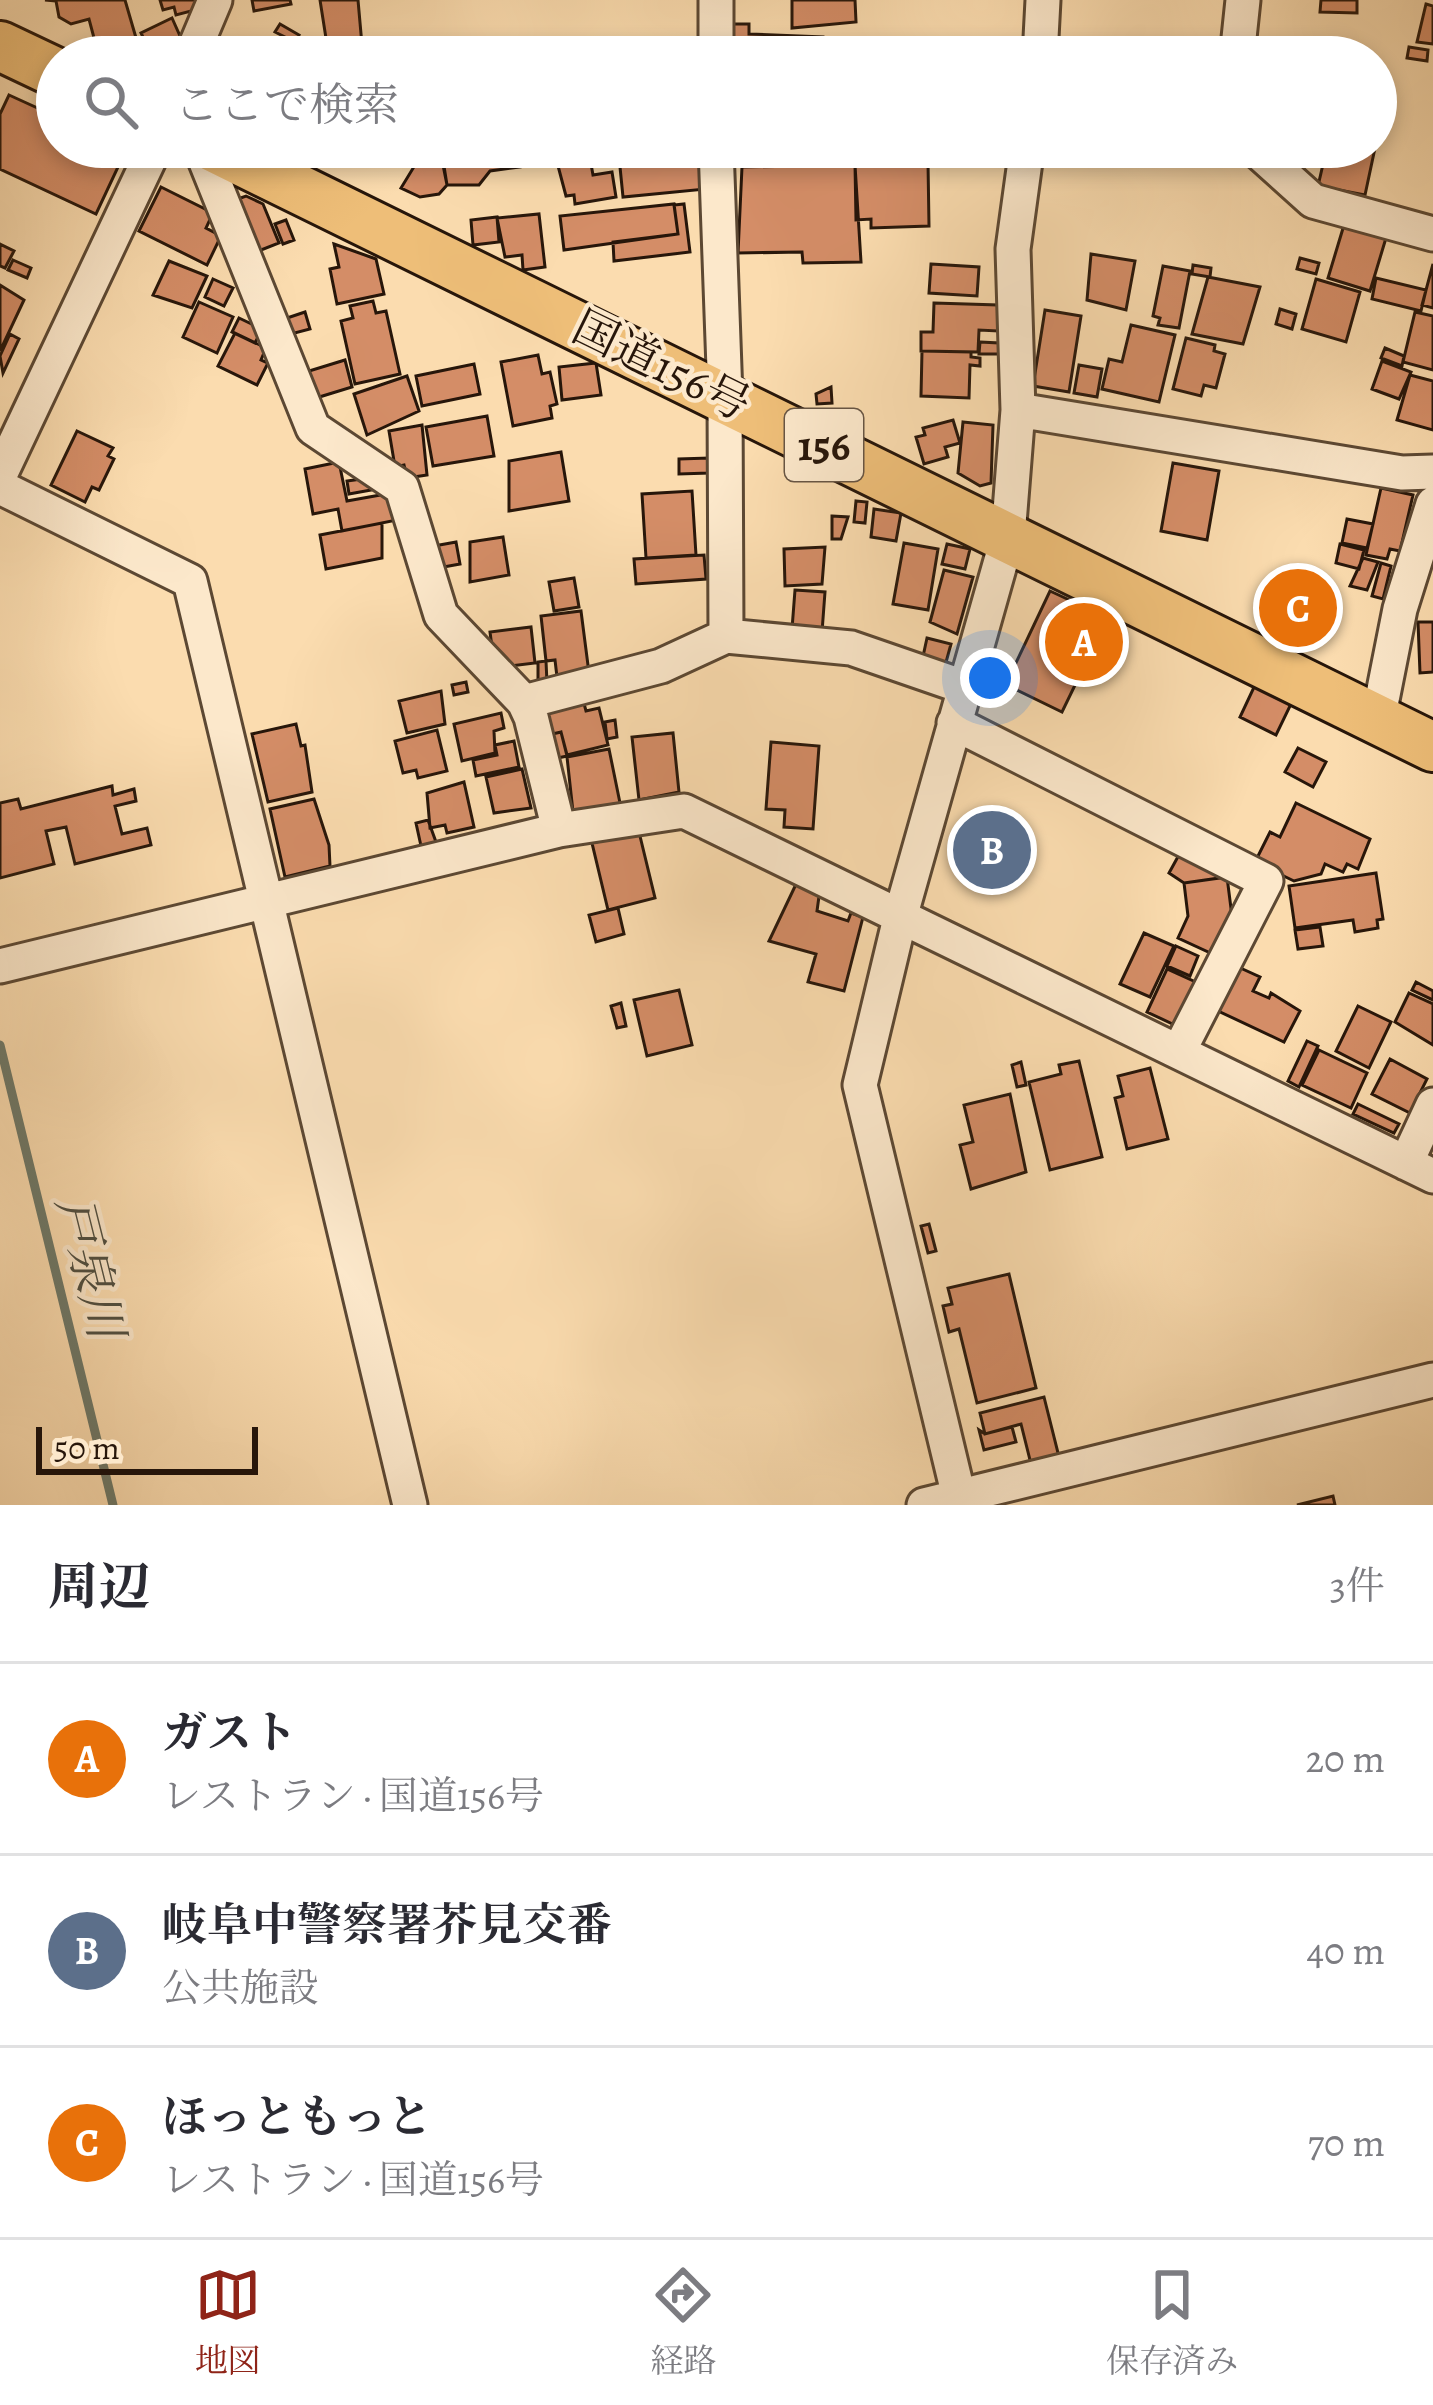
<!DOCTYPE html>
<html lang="ja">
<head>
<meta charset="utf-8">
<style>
	:root { --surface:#fff; --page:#f2f2f3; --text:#2b2b33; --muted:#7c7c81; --line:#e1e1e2; --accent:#8f2418 }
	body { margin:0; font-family:Alegreya,"Noto Serif JP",serif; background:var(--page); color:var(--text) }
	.scale { position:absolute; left:36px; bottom:30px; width:222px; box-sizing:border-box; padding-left:12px; border:6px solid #27160a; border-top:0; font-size:33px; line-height:42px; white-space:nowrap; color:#27160a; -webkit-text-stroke:9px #fce8cb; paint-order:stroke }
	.you { position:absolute; left:990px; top:678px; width:42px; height:42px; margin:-30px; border:9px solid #fff; border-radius:50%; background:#1a73e8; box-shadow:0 0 0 18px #1a73e833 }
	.badge { display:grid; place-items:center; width:78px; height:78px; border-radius:50%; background:var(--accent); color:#fff; font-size:39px; font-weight:700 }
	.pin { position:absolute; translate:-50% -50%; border:6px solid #fff; box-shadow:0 3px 12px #0006 }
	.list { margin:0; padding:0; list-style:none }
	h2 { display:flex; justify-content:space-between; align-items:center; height:156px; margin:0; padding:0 48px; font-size:51px }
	h2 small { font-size:39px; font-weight:400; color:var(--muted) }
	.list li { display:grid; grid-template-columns:78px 1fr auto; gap:36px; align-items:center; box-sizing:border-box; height:192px; padding:0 48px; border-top:3px solid var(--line) }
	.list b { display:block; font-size:45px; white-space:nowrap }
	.list p { margin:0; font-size:39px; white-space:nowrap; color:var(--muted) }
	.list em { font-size:39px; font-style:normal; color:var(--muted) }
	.icon { flex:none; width:66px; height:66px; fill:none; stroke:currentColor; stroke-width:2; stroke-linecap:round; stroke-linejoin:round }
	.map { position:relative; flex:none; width:1433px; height:1505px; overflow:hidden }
	.search { position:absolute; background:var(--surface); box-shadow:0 6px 18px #0003; left:36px; right:36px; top:36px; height:132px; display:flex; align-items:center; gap:30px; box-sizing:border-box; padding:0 42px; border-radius:66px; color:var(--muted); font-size:45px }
	.sheet { height:732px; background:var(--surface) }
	nav { display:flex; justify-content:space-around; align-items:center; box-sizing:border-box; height:168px; border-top:3px solid var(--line); background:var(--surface); font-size:33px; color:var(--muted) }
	nav a { display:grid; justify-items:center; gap:6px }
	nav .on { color:var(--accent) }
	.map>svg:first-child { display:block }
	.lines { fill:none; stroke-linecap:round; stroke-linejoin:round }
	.stream { stroke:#6f7a6a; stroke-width:9 }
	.building { fill:#d48d67; stroke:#27160a; stroke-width:3 }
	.minor-casing { stroke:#5c4833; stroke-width:39 }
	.highway-casing { stroke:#27160a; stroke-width:54 }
	.minor { stroke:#fce8cb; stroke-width:33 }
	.highway { stroke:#eebe78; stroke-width:48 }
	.labels { text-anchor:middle; stroke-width:9; stroke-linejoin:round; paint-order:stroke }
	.shield { fill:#fce8cb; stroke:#675544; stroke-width:3 }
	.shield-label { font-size:42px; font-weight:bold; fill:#27160a }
	.street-label { font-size:45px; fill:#27160a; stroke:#fce8cb }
	.water-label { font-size:48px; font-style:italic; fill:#515042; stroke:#fce8cb }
</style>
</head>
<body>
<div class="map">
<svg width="1433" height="1505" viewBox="0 0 1433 1505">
	<rect width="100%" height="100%" fill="#fbdcaf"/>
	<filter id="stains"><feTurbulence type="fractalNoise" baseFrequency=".00167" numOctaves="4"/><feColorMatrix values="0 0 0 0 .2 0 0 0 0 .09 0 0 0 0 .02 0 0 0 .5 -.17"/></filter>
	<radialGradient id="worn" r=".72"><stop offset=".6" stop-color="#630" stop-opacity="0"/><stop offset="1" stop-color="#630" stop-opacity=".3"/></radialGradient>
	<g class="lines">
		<!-- stream -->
		<path class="stream" d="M0,1045L113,1505"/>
	</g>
	<!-- building -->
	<path class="building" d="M45,0H125L141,55L98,53L89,19L71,24L59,17L56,1Z
		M160,0H197L199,9L176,15L174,7L163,10Z
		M252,0H290L291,4L254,11Z
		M320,0H358L362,45L328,51Z
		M792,0H855L856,22L792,28Z
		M1321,0H1357V13L1320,12Z
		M1426,4L1433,6V44L1417,42Z
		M172,18L180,36L149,50L141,33Z
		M280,24L299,35L295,42L275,32Z
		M726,24H749V34L823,37V57H726Z
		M843,40L844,56H823V41Z
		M288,42L304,51L301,57H280Z
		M943,42L995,46L994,57H942Z
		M167,45L173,49L168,57H137Z
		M1409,47L1428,50L1427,61L1407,58Z
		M702,48V57H660V50Z
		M650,52V57H590L589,54Z
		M9,95L57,117V147L126,150L96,214L0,169V114Z
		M295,147H338L330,164Z
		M553,147H598L589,153L593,175L612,172L616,197L575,204L574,195L566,196Z
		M618,147H690L691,162L703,161L706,189L623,197Z
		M1292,147H1320L1315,166L1289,160Z
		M1327,147L1375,148L1365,195L1318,186Z
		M506,148L517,150L520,167L490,171L479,185H447L443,160Z
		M442,160L447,185L439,194L420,197L401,188L415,165Z
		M928,162L929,226L871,228V219L856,220L855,164Z
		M855,165L861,262L803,263L802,252L738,253L742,167Z
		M161,187L213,213L206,228L221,236L207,265L139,231Z
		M246,196L263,204L279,243L256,252L235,200Z
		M674,204L678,234L564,250L560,216Z
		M684,204L690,252L614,261L613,242L678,234L674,205Z
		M539,214L545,267L523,270L522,255L505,257L497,218Z
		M497,217L499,242L473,245L471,220Z
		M286,220L294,240L283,244L275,224Z
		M1344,225L1386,238L1370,291L1328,278Z
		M0,244L14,251L5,268L0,266Z
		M334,244L376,259L384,294L337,304L330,269L339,267Z
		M1091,254L1135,261L1126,310L1087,300Z
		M1300,258L1319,263L1316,274L1297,269Z
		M13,260L31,268L27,278L8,270Z
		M169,261L207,276L192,308L153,295Z
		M931,264L979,267L977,296L929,293Z
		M1433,264V308L1422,305Z
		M1193,265L1211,268L1210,277L1192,274Z
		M1163,266L1190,271L1179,328L1158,325L1160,318L1153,316Z
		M1208,277L1260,287L1243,344L1192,334Z
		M1376,278L1426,290L1421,311L1372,299Z
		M213,279L233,288L224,306L205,297Z
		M1316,279L1360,292L1346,342L1302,329Z
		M0,285L24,300L0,351Z
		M373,301L376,313L386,311L400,374L355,384L341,321L353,318L350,306Z
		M199,302L233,317L217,353L183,337Z
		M934,303L998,305V331L979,330L978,352L921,351V332H933Z
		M1280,309L1296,314L1292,329L1276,324Z
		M1045,310L1081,316L1069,392L1033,386Z
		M305,312L310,329L291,334L287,318Z
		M1415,312L1433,316V370L1403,362Z
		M239,318L262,329L255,343L232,332Z
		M1131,325L1175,335L1159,402L1102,389L1109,359L1122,362Z
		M235,333L266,348L261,360L268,363L257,385L218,366Z
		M10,334L19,339L3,373L0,356Z
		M1186,338L1215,345L1214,351L1225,354L1216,388L1204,385L1201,396L1173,389Z
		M980,342L999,343V354H979Z
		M1385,348L1404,356L1402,366L1381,358Z
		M922,351L971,352V357L980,358V366L970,365L969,398L921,396Z
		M538,355L542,374L550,372L557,404L550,406L552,418L513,426L501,362Z
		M345,360L352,387L316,398L309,371Z
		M1382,361L1411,372L1399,399L1372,389Z
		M596,363L601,395L562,400L559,367Z
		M474,364L480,394L422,406L416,376Z
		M1079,365L1102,369L1097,397L1074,393Z
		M1410,375L1433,381V430L1397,420Z
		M407,376L419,411L367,435L354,394Z
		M831,387L832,403L817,404L816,394Z
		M487,416L494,456L433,466L426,427Z
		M953,420L960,443L945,447L948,457L924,464L916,437L925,435L923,428Z
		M963,422L993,425L991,483L980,486L958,473Z
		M422,425L427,475L407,478L404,465L395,467L389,431Z
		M77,431L113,448L108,456L114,459L99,490L92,487L85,502L51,485Z
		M561,452L569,501L509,511V461Z
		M709,458V473L679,474V459Z
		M339,462L347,501L386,494L397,520L342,531L338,509L313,514L305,469Z
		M1173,463L1219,471L1207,540L1161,531Z
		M369,478L371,490L349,494L347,481Z
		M1381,488L1413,495L1400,551L1390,549L1387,559L1366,555Z
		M692,491L696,555L646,558L642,494Z
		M856,501L867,502L865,523L854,522Z
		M874,509L901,513L896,541L871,537Z
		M832,516L848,517L841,539H832Z
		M1347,519L1373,524L1367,548L1342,543Z
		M382,523V558L326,569L320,535Z
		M503,537L509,575L470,582V542Z
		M456,542L460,564L438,568L434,546Z
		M904,543L938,549L928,610L893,604Z
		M947,544L970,549L965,569L942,564Z
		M1340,544L1364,550L1359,569L1336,563Z
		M825,547L822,584L785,586L784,549Z
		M704,555L706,579L636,584L634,559Z
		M1363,558L1378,562L1367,590L1350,586Z
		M1381,563L1391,566L1383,599L1372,596Z
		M944,570L973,577L957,634L930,622Z
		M1279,574L1307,587L1288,629L1259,616Z
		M574,578L579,607L554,611L549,582Z
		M795,590L825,592L822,632L792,629Z
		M1050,591L1108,618L1099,650L1093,648L1062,712L996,680L1005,663L1014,667Z
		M581,611L589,673L557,677L555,660L546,661L541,616Z
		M1418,622H1433V672L1420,673Z
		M531,627L535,663L502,667L493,655L490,632Z
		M927,638L951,644L945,666L922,661Z
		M546,661L547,683H538V662Z
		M466,682L468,692L454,695L452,685Z
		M1255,685L1291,704L1276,735L1240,717Z
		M441,691L445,724L407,733L399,701Z
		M582,696L586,711L599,708L608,745L567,755L561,732L552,734L546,705Z
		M501,713L504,728L494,731L495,753L462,761L454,724Z
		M615,720L617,737L607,739L605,722Z
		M296,724L301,746L305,745L312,792L268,802L252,734Z
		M437,730L447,771L418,778L416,770L403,773L395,741Z
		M561,732L567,756L553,759L548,735Z
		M673,733L679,792L639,800L632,737Z
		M514,741L519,767L476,776L473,760L497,755L495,745Z
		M771,742L819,746L813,829L784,827L785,810L766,809Z
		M1298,748L1326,762L1313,787L1285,772Z
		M609,749L620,803L573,812L567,757Z
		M522,769L531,808L494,813L486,777Z
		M464,782L474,827L447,833L445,825L430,828L427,793Z
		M112,786L113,795L134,789L136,801L115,806L122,834L147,828L151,845L75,864L66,827L46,831L54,864L0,878V803L18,799L21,809Z
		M314,799L329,845L330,866L285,877L270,809Z
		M1296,803L1370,839L1358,869L1347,864L1343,872L1325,864L1321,874L1294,881L1255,862L1270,832L1280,837Z
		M977,818L1021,830L1007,882L963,870Z
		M428,820L436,842L421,846L416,823Z
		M639,832L655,898L608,910L592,843Z
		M1180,853L1222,873L1219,878L1184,883L1169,873Z
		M1376,873L1383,919L1377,920L1378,928L1355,932L1353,920L1295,928L1289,886Z
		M1227,877L1233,924L1217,956L1178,938L1188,916L1184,883Z
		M798,880L820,889L817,911L848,921L851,913L863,917L844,991L808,982L816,954L769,941Z
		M618,908L624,934L596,942L589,915Z
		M1320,927L1323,946L1298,949L1295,930Z
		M1144,933L1174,946L1150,997L1120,984Z
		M1176,946L1198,956L1190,976L1167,966Z
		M1236,966L1260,977L1253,991L1269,998L1271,993L1300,1011L1284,1042L1216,1010Z
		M1167,969L1200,984L1179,1027L1147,1012Z
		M1416,982L1433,991V1000L1412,990Z
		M679,990L692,1045L647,1056L634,1000Z
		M1409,993L1433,1004V1045L1395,1022Z
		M621,1003L626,1026L617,1028L611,1006Z
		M1358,1006L1391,1022L1369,1068L1336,1051Z
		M1307,1041L1318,1046L1299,1087L1288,1081Z
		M1319,1050L1367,1073L1351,1108L1302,1085Z
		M1390,1059L1427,1079L1410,1113L1372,1094Z
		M1079,1061L1102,1157L1050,1170L1029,1082L1061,1074L1059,1065Z
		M1021,1062L1026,1085L1017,1087L1012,1065Z
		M1150,1068L1168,1139L1127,1149L1115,1098L1123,1096L1118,1076Z
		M1010,1094L1026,1172L971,1189L960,1145L973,1142L964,1105Z
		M1358,1104L1399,1124L1394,1133L1353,1114Z
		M929,1224L936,1251L928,1253L921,1226Z
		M1009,1274L1036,1388L977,1403L959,1329L949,1332L943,1306L952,1304L948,1288Z
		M1044,1397L1059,1457L1031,1464L1021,1424L985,1434L980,1413Z
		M1012,1427L1016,1442L984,1450L979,1430L985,1434Z
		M1333,1496L1335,1505H1297Z"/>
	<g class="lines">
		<!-- minor casing -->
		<g class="minor-casing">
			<path id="minor" d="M191,57L215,0
				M716,57V0
				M1040,57L1043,0
				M1237,57L1243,0
				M200,147L313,428L402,488L441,615L524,702L531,717L559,830
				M716,147L725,396L726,636L851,648L964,687
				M1253,147L1313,201L1433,234
				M1018,410L1402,473L1433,472
				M0,475L155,147
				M0,487L190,581L410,1505
				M524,702L661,666L726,636
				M1378,720L1400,609L1433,504
				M954,723L1266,881L1180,1049
				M0,966L559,830L684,811L1433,1176
				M1406,1163L1433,1105
				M924,1505L1433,1380
				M961,1505L860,1085L901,914L1008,536L1018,410L1013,249L1027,147"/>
		</g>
		<!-- highway casing -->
		<g class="highway-casing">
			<path id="highway" d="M0,46L57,73
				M213,147L1433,747"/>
		</g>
		<!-- minor -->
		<use href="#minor" class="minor"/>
		<!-- highway -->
		<use href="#highway" class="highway"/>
	</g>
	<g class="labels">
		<!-- shield labels -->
		<rect class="shield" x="785" y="409" width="78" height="72" rx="9"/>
		<g class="shield-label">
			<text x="824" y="460">156</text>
		</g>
		<!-- street labels -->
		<g class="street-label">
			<text transform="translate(662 365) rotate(26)" y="16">国道156号</text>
		</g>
		<!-- water labels -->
		<g class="water-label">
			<text transform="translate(91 1267) rotate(76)" y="17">戸泉川</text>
		</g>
	</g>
	<rect width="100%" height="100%" filter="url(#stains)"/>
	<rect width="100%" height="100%" fill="url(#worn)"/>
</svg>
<div class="scale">50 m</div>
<div class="you"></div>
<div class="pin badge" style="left:1084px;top:642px;background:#e8710a">A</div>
<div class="pin badge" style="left:992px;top:850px;background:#5c6f8a">B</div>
<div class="pin badge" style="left:1298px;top:608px;background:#e8710a">C</div>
<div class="search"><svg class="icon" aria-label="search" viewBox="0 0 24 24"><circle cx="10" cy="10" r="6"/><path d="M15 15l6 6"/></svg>ここで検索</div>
</div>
<section class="sheet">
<h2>周辺<small>3件</small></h2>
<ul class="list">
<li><span class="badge" style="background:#e8710a">A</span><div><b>ガスト</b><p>レストラン · 国道156号</p></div><em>20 m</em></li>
<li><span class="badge" style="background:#5c6f8a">B</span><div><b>岐阜中警察署芥見交番</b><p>公共施設</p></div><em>40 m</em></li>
<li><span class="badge" style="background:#e8710a">C</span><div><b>ほっともっと</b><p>レストラン · 国道156号</p></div><em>70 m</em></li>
</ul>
</section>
<nav>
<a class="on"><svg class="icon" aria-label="map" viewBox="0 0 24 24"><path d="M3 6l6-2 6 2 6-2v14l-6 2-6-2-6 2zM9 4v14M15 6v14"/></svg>地図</a>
<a><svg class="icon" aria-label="directions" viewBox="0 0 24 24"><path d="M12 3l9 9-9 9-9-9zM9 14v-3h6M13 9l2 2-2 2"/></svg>経路</a>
<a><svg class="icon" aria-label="saved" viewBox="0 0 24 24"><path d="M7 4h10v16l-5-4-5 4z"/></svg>保存済み</a>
</nav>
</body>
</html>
